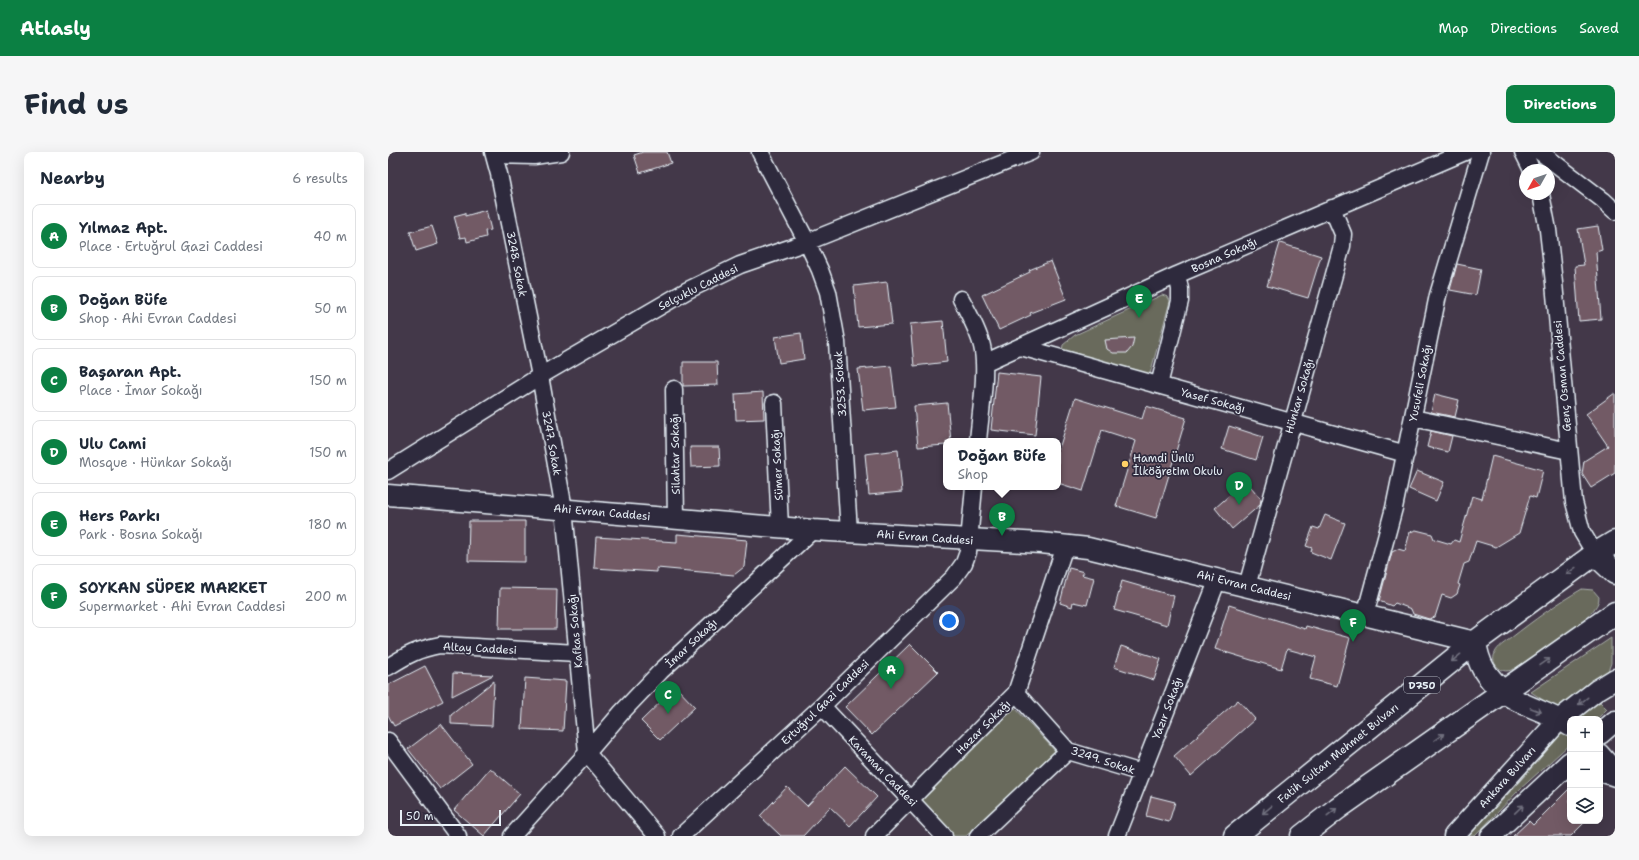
<!DOCTYPE html>
<html lang="en">
<head>
<meta charset="utf-8">
<style>
	:root { --surface:#fff; --page:#f6f6f7; --text:#1f2937; --muted:#747a83; --line:#e0e1e3; --accent:#0b8043 }
	body { margin:0; font-family:"Shantell Sans",sans-serif; background:var(--page); color:var(--text) }
	.controls { position:absolute; right:12px; bottom:12px; display:grid; overflow:hidden; border-radius:8px; box-shadow:0 4px 16px #0002 }
	.controls button { width:36px; height:36px; display:grid; place-items:center; padding:0; border:0; border-bottom:1px solid var(--line); background:var(--surface); color:var(--text); font:20px sans-serif }
	.compass { position:absolute; left:1131px; top:12px; width:36px; height:36px; border-radius:50%; background:var(--surface); box-shadow:0 4px 16px #0002; rotate:230deg }
	.scale { position:absolute; left:12px; bottom:10px; width:101px; box-sizing:border-box; padding-left:4px; border:2px solid #e8f1f8; border-top:0; font-size:11px; line-height:14px; white-space:nowrap; color:#e8f1f8; -webkit-text-stroke:3px #2f2a3d; paint-order:stroke }
	.you { position:absolute; left:561px; top:469px; width:14px; height:14px; margin:-10px; border:3px solid #fff; border-radius:50%; background:#1a73e8; box-shadow:0 0 0 6px #1a73e833 }
	.badge { display:grid; place-items:center; width:26px; height:26px; border-radius:50%; background:var(--accent); color:#fff; font-size:13px; font-weight:700 }
	.pin { position:absolute; translate:-50% -33px; filter:drop-shadow(0 1px 2px #0008) }
	.pin::after { content:''; position:absolute; top:21px; width:14px; height:12px; background:inherit; clip-path:polygon(0 0,100% 0,50% 100%) }
	.popup { position:absolute; left:555px; top:286px; width:118px; height:52px; box-sizing:border-box; display:grid; place-content:center; border-radius:8px; background:var(--surface); filter:drop-shadow(0 1px 3px #0005); font-size:13px; white-space:nowrap; color:var(--muted) }
	.popup b { font-size:15px; color:var(--text) }
	.popup::after { content:''; position:absolute; left:50%; top:100%; margin-left:-8px; border:8px solid transparent; border-top-color:var(--surface) }
	.list { margin:0; padding:0; list-style:none }
	h2 { display:flex; justify-content:space-between; align-items:center; height:52px; margin:0; padding:0 16px; font-size:17px }
	h2 small { font-size:13px; font-weight:400; color:var(--muted) }
	.list li { display:grid; grid-template-columns:26px 1fr auto; gap:12px; align-items:center; box-sizing:border-box; height:64px; margin:0 8px 8px; padding:0 8px; border:1px solid var(--line); border-radius:8px }
	.list b { display:block; font-size:15px; white-space:nowrap }
	.list p { margin:0; font-size:13px; white-space:nowrap; color:var(--muted) }
	.list em { font-size:13px; font-style:normal; color:var(--muted) }
	.icon { flex:none; width:22px; height:22px; fill:none; stroke:currentColor; stroke-width:2; stroke-linecap:round; stroke-linejoin:round }
	.map { position:relative; flex:none; width:1227px; height:684px; overflow:hidden; border-radius:8px }
	header { display:flex; align-items:center; gap:24px; box-sizing:border-box; height:56px; padding:0 20px; background:var(--accent); color:#fff }
	header strong { font-size:19px }
	nav { display:flex; gap:22px; margin-inline-start:auto; font-size:14px }
	.intro { display:flex; align-items:center; justify-content:space-between; box-sizing:border-box; height:96px; padding:0 24px }
	h1 { margin:0; font-size:28px }
	.button { padding:10px 18px; border-radius:8px; background:var(--accent); color:#fff; font-size:14px; font-weight:700 }
	main { display:flex; gap:24px; padding:0 24px }
	aside { flex:1; background:var(--surface); border-radius:8px; box-shadow:0 4px 16px #0002 }
	.map>svg:first-child { display:block }
	.green { fill:#696a5b; stroke:#a8aeaa }
	.building { fill:#725a65; stroke:#e8f1f8 }
	.lines { fill:none; stroke-linecap:round; stroke-linejoin:round }
	.minor-casing { stroke:#e8f1f8; stroke-width:19 }
	.major-casing { stroke:#e8f1f8; stroke-width:23 }
	.highway-casing { stroke:#e8f1f8; stroke-width:25 }
	.minor { stroke:#2f2a3d; stroke-width:16 }
	.major { stroke:#2f2a3d; stroke-width:20 }
	.highway { stroke:#2f2a3d; stroke-width:22 }
	.oneway { stroke:#70707e }
	.poi-dot { fill:#ffd166; stroke:#2f2a3d; stroke-width:1.5 }
	.labels { text-anchor:middle; stroke-width:3.5; stroke-linejoin:round; paint-order:stroke }
	.shield { fill:#2f2a3d; stroke:#b0b5c0; stroke-width:1 }
	.shield-label { font-size:10px; font-weight:bold; fill:#e8f1f8 }
	.street-label { font-size:11px; fill:#e8f1f8; stroke:#2f2a3d }
	.poi-label { font-size:11px; fill:#e8f1f8; stroke:#2f2a3d; text-anchor:start }
</style>
</head>
<body>
<header>
<strong>Atlasly</strong>
<nav><a>Map</a><a>Directions</a><a>Saved</a></nav>
</header>
<div class="intro"><h1>Find us</h1><a class="button">Directions</a></div>
<main>
<aside>
<h2>Nearby<small>6 results</small></h2>
<ul class="list">
<li><span class="badge">A</span><div><b>Yılmaz Apt.</b><p>Place · Ertuğrul Gazi Caddesi</p></div><em>40 m</em></li>
<li><span class="badge">B</span><div><b>Doğan Büfe</b><p>Shop · Ahi Evran Caddesi</p></div><em>50 m</em></li>
<li><span class="badge">C</span><div><b>Başaran Apt.</b><p>Place · İmar Sokağı</p></div><em>150 m</em></li>
<li><span class="badge">D</span><div><b>Ulu Cami</b><p>Mosque · Hünkar Sokağı</p></div><em>150 m</em></li>
<li><span class="badge">E</span><div><b>Hers Parkı</b><p>Park · Bosna Sokağı</p></div><em>180 m</em></li>
<li><span class="badge">F</span><div><b>SOYKAN SÜPER MARKET</b><p>Supermarket · Ahi Evran Caddesi</p></div><em>200 m</em></li>
</ul>
</aside>
<div class="map">
<svg width="1227" height="684" viewBox="0 0 1227 684">
	<rect width="100%" height="100%" fill="#433849"/>
	<filter id="ink" filterUnits="userSpaceOnUse"><feTurbulence type="fractalNoise" baseFrequency=".025" numOctaves="2"/><feDisplacementMap in="SourceGraphic" scale="8" xChannelSelector="R" yChannelSelector="G"/><feConvolveMatrix kernelMatrix="1 2 1 2 8 2 1 2 1" color-interpolation-filters="sRGB"/></filter>
	<g filter="url(#ink)">
		<!-- green -->
		<path class="green" d="M774,143L780,145L782,149L762,222L674,199L675,193L687,183Z
			M1194,437L1205,438L1211,445C1213,465 1144,506 1126,517C1121,519 1117,520 1112,517C1106,513 1104,507 1107,501C1109,495 1118,490 1123,486C1146,468 1168,452 1194,437Z
			M1223,486V511L1219,522L1170,558L1143,540Z
			M1210,548L1219,557L1209,567H1196L1193,564Z
			M627,556L669,601L578,684H565L532,648Z
			M1177,578L1182,583V592L1131,638L1087,684H1081L1131,630Z"/>
		<!-- building -->
		<path class="building" d="M255,0H279L283,11L252,21L246,3Z
			M98,58L103,78L97,79L98,85L79,90L78,85L72,86L66,64L77,61V64Z
			M44,74L50,92L28,99L22,80Z
			M1210,74L1214,98L1208,100L1213,167L1191,169L1187,114L1196,113L1190,77Z
			M892,91L933,104L920,146L879,134Z
			M663,109L678,147L642,161L643,163L611,178L594,143L642,120L641,118Z
			M1069,112L1093,117L1088,143L1062,138Z
			M499,130L504,172L470,175L466,134Z
			M555,169L559,210L526,214L522,172Z
			M413,181L416,207L391,211L387,185Z
			M746,186L744,195L739,201H725L719,197L717,188Z
			M295,210H329L330,233L295,234Z
			M503,214L508,255L475,258L470,217Z
			M609,220L653,225L647,283L603,278Z
			M375,240L376,267L348,268L347,242Z
			M1227,241V321L1203,336L1194,322L1196,309L1220,294L1198,262Z
			M1047,242L1071,248L1067,265L1043,260Z
			M687,246L754,267L758,254L798,266L768,366L728,354L748,289L714,278L695,339L670,331V300Z
			M559,251L563,289H558V293L530,295L526,254Z
			M841,274L875,285L868,308L834,297Z
			M1043,279L1064,284L1060,300L1039,295Z
			M302,295H331L332,314L303,315Z
			M510,298L514,340L481,343L477,302Z
			M1104,304L1155,318L1148,346L1142,344L1131,381L1108,395L1088,389L1081,410L1076,412L1070,432L1072,433L1069,442L1063,446L1054,443L1047,465L1041,467L1025,462L1023,457L1007,451L1004,454L991,449L1004,400L1010,397L1017,399L1022,380L1028,378L1044,382L1046,387L1063,392L1066,388L1071,390L1084,344L1094,347Z
			M1029,319L1056,330L1048,349L1021,337Z
			M858,329L873,347L872,353L844,377L827,356Z
			M937,363L957,371L943,408L923,400L924,396L918,394L925,375L931,377Z
			M81,369H137V410L80,409Z
			M289,382L359,388L356,415L346,423L269,416V420L206,416L208,385L289,390Z
			M681,416L696,420L694,423L706,426L699,453L685,450L684,455L672,451Z
			M734,429L786,444L779,473L726,458Z
			M112,436L169,437L168,477H111Z
			M841,453L917,477L918,474L962,486L949,534L922,527L928,505L899,497L893,517L827,497Z
			M522,492L550,520L484,583L457,555Z
			M733,494L773,507L766,528L726,515Z
			M37,514L55,549L6,574L0,563V533Z
			M65,521L105,523L64,544Z
			M137,526L178,529L175,579L134,577Z
			M106,529L104,574L63,572V563Z
			M288,535L307,555L272,588L253,569Z
			M850,548L867,567L803,624L786,604Z
			M53,572L84,612L52,637L20,597Z
			M457,614L489,645L462,674L442,655L415,684H393L372,664L399,635L419,654Z
			M102,616L132,642L96,684L66,658Z
			M1182,636V669H1198L1183,684H1125L1141,669L1145,673Z
			M763,644L787,650L781,670L758,664Z"/>
		<g class="lines">
			<!-- minor casing -->
			<g class="minor-casing">
				<path id="minor" d="M105,0L111,22L152,224L176,357L199,601L269,684
					M372,0L419,90L432,118L440,140L449,190L461,380
					M1135,0L1144,18
					M1152,0L1215,48L1227,59
					M106,3L146,4L173,0
					M1153,42L1160,78L1166,131L1186,350L1194,380L1207,402
					M573,147C581,162 590,178 594,194C600,219 592,263 590,289
					M633,195L1018,302
					M596,211L789,123L1077,0
					M771,233L792,149V137L789,123
					M286,237L288,366
					M386,251L392,375
					M1025,266L1181,299
					M0,319L152,224L300,138L352,113L419,90L643,0
					M859,434L954,94L955,82L944,56
					M977,463L1006,356L1050,143L1093,0
					M0,515C19,503 30,497 52,493L189,501
					M628,541L680,599L754,621
					M434,554L556,684
					M0,589L70,684
					M1212,600L1227,617
					M1212,621L1227,626
					M124,684L199,601L234,560L273,519L425,378
					M293,684L434,554L566,425L576,411L580,400L586,335
					M486,684L628,541L677,394
					M590,684L680,599
					M729,684L830,427"/>
			</g>
			<!-- major casing -->
			<g class="major-casing">
				<path id="major" d="M0,343L425,378L653,391L700,396L1087,490
					M1115,540C1136,556 1161,559 1182,574
					M1212,582L1227,569
					M1066,684L1172,567L1209,538L1227,527
					M1103,684L1182,610"/>
			</g>
			<!-- highway casing -->
			<g class="highway-casing">
				<path id="highway" d="M1207,402L1227,421
					M1087,490C1090,513 1098,524 1115,540
					M847,684L1087,490L1207,402L1227,390
					M914,684L950,656L1227,461"/>
			</g>
			<!-- minor -->
			<use href="#minor" class="minor"/>
			<!-- major -->
			<use href="#major" class="major"/>
			<!-- highway -->
			<use href="#highway" class="highway"/>
		</g>
		<!-- one-way arrows -->
		<defs><path id="oneway-shaft" d="M-6 0H5M1.5-3L5.5 0L1.5 3" fill="none" stroke-width="1.6" stroke-linecap="round" stroke-linejoin="round"/></defs>
		<g class="oneway">
			<use href="#oneway-shaft" transform="translate(1183 419) rotate(144)"/>
			<use href="#oneway-shaft" transform="translate(1068 506) rotate(141)"/>
			<use href="#oneway-shaft" transform="translate(1157 510) rotate(-35)"/>
			<use href="#oneway-shaft" transform="translate(1195 549) rotate(142)"/>
			<use href="#oneway-shaft" transform="translate(1148 558) rotate(21)"/>
			<use href="#oneway-shaft" transform="translate(1051 585) rotate(-35)"/>
			<use href="#oneway-shaft" transform="translate(1131 657) rotate(-44)"/>
			<use href="#oneway-shaft" transform="translate(879 658) rotate(141)"/>
			<use href="#oneway-shaft" transform="translate(944 660) rotate(-38)"/>
		</g>
	</g>
	<!-- markers -->
	<circle class="poi-dot" cx="737" cy="312" r="4"/>
	<g class="labels">
		<!-- shield labels -->
		<rect class="shield" x="1016" y="525" width="36" height="16" rx="3"/>
		<g class="shield-label">
			<text x="1034" y="537">D750</text>
		</g>
		<!-- street labels -->
		<g class="street-label">
			<text transform="translate(836 103) rotate(-24)" y="4">Bosna Sokağı</text>
			<text transform="translate(129 112) rotate(79)" y="4">3248. Sokak</text>
			<text transform="translate(310 135) rotate(-27)" y="4">Selçuklu Caddesi</text>
			<text transform="translate(1174 224) rotate(-95)" y="4">Genç Osman Caddesi</text>
			<text transform="translate(1032 231) rotate(-79)" y="4">Yusufeli Sokağı</text>
			<text transform="translate(452 232) rotate(-94)" y="4">3253. Sokak</text>
			<text transform="translate(911 244) rotate(-74)" y="4">Hünkar Sokağı</text>
			<text transform="translate(825 248) rotate(15)" y="4">Yasef Sokağı</text>
			<text transform="translate(164 291) rotate(80)" y="4">3247. Sokak</text>
			<text transform="translate(287 302) rotate(-91)" y="4">Silahtar Sokağı</text>
			<text transform="translate(389 313) rotate(-93)" y="4">Sümer Sokağı</text>
			<text transform="translate(214 360) rotate(5)" y="4">Ahi Evran Caddesi</text>
			<text transform="translate(537 385) rotate(4)" y="4">Ahi Evran Caddesi</text>
			<text transform="translate(856 433) rotate(14)" y="4">Ahi Evran Caddesi</text>
			<text transform="translate(187 479) rotate(-95)" y="4">Kafkas Sokağı</text>
			<text transform="translate(303 491) rotate(-43)" y="4">İmar Sokağı</text>
			<text transform="translate(92 496) rotate(3)" y="4">Altay Caddesi</text>
			<text transform="translate(437 550) rotate(-44)" y="4">Ertuğrul Gazi Caddesi</text>
			<text transform="translate(779 556) rotate(-69)" y="4">Yazır Sokağı</text>
			<text transform="translate(595 575) rotate(-45)" y="4">Hazar Sokağı</text>
			<text transform="translate(950 601) rotate(-39)" y="4">Fatih Sultan Mehmet Bulvarı</text>
			<text transform="translate(715 608) rotate(18)" y="4">3249. Sokak</text>
			<text transform="translate(495 619) rotate(46)" y="4">Karaman Caddesi</text>
			<text transform="translate(1119 625) rotate(-48)" y="4">Ankara Bulvarı</text>
		</g>
		<!-- poi labels -->
		<g class="poi-label">
			<text x="745" y="310">Hamdi Ünlü<tspan x="745" dy="13">İlköğretim Okulu</tspan></text>
		</g>
	</g>
</svg>
<div class="controls">
<button>+</button>
<button>−</button>
<button><svg class="icon" aria-label="layers" viewBox="0 0 24 24"><path d="M12 4l9 5-9 5-9-5zM3 14l9 5 9-5"/></svg></button>
</div>
<svg class="compass" viewBox="-18 -18 36 36"><path d="M0-13l5 13h-10z" fill="#e53935"/><path d="M0 13l5-13h-10z" fill="#747a83"/></svg>
<div class="scale">50 m</div>
<div class="you"></div>
<div class="pin badge" style="left:503px;top:537px">A</div>
<div class="pin badge" style="left:614px;top:384px">B</div>
<div class="popup"><b>Doğan Büfe</b>Shop</div>
<div class="pin badge" style="left:280px;top:562px">C</div>
<div class="pin badge" style="left:851px;top:353px">D</div>
<div class="pin badge" style="left:751px;top:166px">E</div>
<div class="pin badge" style="left:965px;top:490px">F</div>
</div>
</main>
</body>
</html>
